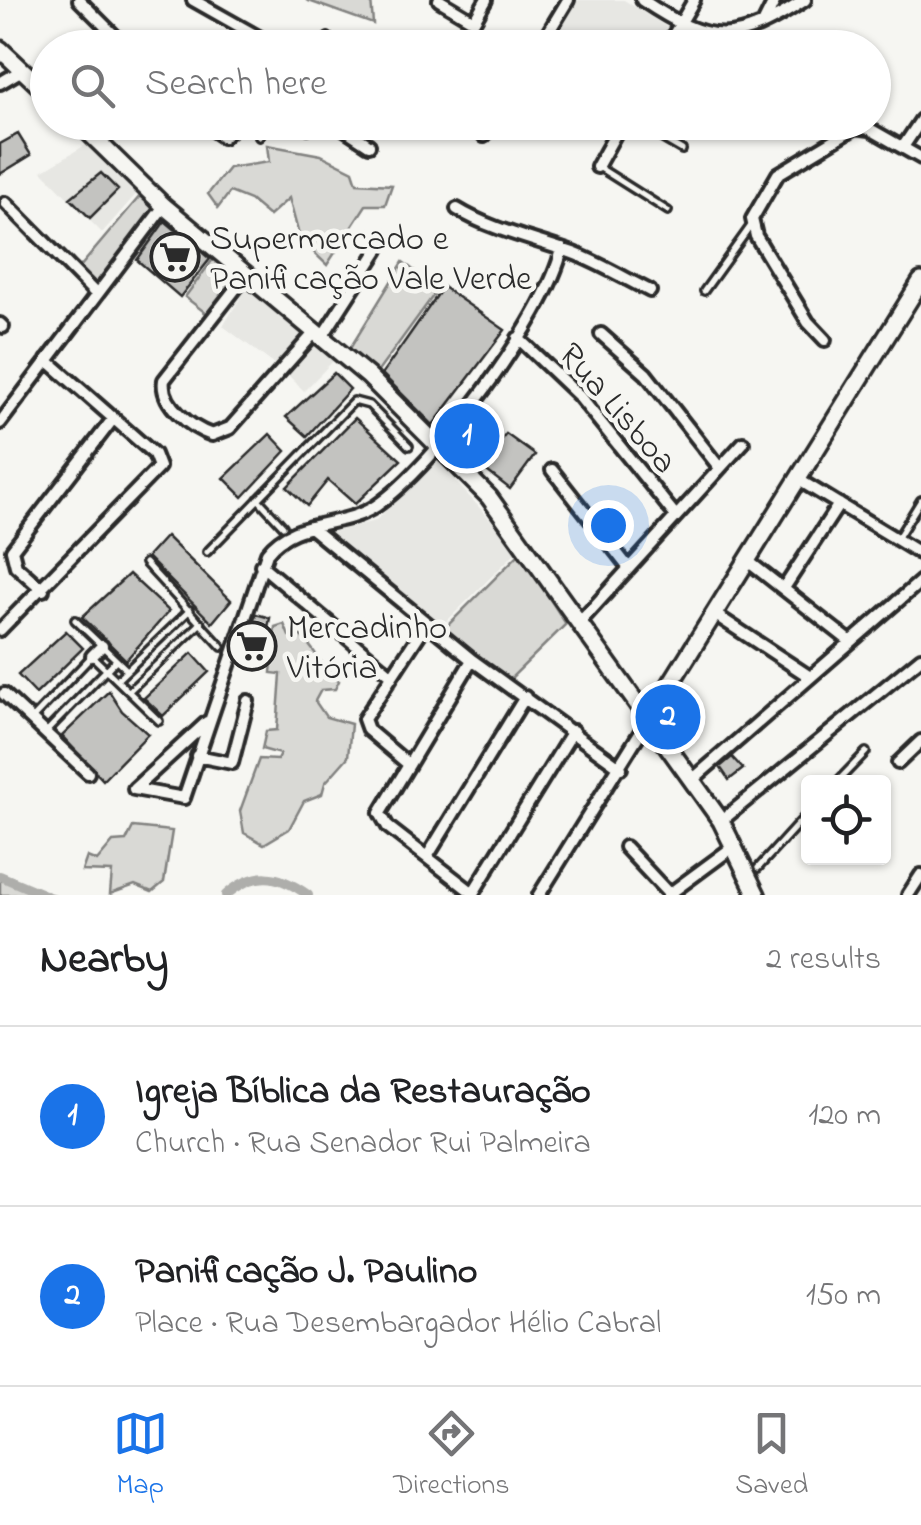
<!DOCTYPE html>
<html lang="en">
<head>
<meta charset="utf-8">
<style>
	:root { --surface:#fff; --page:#f6f6f6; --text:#202124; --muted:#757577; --line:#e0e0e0; --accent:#1a73e8 }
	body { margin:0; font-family:"Indie Flower",sans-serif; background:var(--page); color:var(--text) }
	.controls { position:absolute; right:30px; bottom:30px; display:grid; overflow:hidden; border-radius:10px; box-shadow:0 2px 8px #0004 }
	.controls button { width:90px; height:90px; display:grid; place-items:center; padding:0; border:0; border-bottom:2px solid var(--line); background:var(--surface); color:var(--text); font:50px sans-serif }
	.you { position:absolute; left:608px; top:525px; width:35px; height:35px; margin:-25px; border:8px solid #fff; border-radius:50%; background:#1a73e8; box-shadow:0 0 0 15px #1a73e833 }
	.badge { display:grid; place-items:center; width:65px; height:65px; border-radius:50%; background:var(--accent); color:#fff; font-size:32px; font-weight:700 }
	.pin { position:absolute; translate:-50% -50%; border:5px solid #fff; box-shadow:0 2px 10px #0006 }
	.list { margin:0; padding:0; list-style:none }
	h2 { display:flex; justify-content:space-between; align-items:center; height:130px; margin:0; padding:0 40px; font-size:42px }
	h2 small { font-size:32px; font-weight:400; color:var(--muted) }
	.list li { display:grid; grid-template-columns:65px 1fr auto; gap:30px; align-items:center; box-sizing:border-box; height:180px; padding:0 40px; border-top:2px solid var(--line) }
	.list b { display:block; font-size:38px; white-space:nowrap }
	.list p { margin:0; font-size:32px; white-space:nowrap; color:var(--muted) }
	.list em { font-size:32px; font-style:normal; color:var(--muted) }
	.icon { flex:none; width:55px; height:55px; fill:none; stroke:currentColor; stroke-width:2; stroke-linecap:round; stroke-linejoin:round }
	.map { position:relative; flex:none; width:921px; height:895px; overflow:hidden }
	.search { position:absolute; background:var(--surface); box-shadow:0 2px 8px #0004; left:30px; right:30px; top:30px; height:110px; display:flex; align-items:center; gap:25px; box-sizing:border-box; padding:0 35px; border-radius:55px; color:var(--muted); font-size:38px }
	.sheet { height:490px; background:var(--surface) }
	nav { display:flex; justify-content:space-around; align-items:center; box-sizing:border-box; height:140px; border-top:2px solid var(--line); background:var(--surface); font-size:28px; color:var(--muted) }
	nav a { display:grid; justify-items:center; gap:5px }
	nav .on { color:var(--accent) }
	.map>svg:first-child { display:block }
	.built { fill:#e7e7e3 }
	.green { fill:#d9d9d5; stroke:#828280; stroke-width:2.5 }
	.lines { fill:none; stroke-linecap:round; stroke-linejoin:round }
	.canal { stroke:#aeaeab; stroke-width:10 }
	.building { fill:#c3c3c0; stroke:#2b2b2b; stroke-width:2.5 }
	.lane-casing { stroke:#2b2b2b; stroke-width:12 }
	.street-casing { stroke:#2b2b2b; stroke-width:18 }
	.secondary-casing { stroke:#2b2b2b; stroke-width:22 }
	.lane { stroke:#f6f6f2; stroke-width:5 }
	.street { stroke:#f6f6f2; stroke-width:10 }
	.secondary { stroke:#f6f6f2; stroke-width:15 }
	.labels { text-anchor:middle; stroke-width:9; stroke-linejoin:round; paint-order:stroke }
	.poi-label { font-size:35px; fill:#2b2b2b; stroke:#f6f6f2; text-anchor:start }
	.street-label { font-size:35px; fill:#2b2b2b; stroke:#f6f6f2 }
</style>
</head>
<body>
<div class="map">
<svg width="921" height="895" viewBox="0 0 921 895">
	<rect width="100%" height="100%" fill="#f6f6f2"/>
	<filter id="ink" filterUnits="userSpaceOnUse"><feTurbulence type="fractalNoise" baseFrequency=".01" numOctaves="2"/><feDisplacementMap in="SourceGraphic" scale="20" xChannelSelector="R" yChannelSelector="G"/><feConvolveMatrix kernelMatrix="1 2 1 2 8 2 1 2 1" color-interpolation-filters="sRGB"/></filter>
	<g filter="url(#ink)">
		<!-- built -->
		<path class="built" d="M576,0H624L671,30L660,47L546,48Z
			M87,144L138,192L102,233L42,171Z
			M248,286L308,335L279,368L223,326Z
			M315,338L335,359L304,391L286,373Z
			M438,462L518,550L439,629L323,534L375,521Z"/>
		<!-- green -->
		<path class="green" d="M306,0H371L373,24Z
			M267,145L321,155L353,171L357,183L392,185L385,205H366L327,265L300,239L289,198L269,216L250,200L230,192L218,208L208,194L229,168L269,162Z
			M140,196L158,213L99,287L80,267Z
			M214,258L240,278L211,317L185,297Z
			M403,262L438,289L377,373L349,350Z
			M520,553L566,624L507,682L441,632Z
			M284,624L289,636H301C316,650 323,670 339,681L335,689L321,690L315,701L326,717L351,724L348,757L325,783L322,794L304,801L289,829L264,844L244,833L240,811L259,759L277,760L280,754L262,749L266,731L277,730L281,674L271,673L275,627Z
			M133,827L172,831L164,882L152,892L135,885L110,894L112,872L82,871L87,857L97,861L113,842L126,841Z
			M0,874L30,890L55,895H0Z"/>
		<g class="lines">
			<!-- canal -->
			<path class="canal" d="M0,876L45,895
				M226,895C256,870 277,873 308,895"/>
		</g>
		<!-- building -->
		<path class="building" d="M18,134L31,155L0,174V144Z
			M101,173L118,190L90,218L70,198Z
			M165,221L210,259L180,297L137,260Z
			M443,287L505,330L433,425L382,374Z
			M334,373L350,389L307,436L286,417Z
			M355,418L401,460L355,504L328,480L307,506L287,487Z
			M472,420L483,429L471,444L488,458L506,434L535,455L510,489L452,444Z
			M270,434L286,451L243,497L224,478Z
			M166,536L231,600L212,623L147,557Z
			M129,574L169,611L126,660L82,617Z
			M256,614L270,618L262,655L243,653Z
			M66,631L83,648L36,694L18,675Z
			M192,653L209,672L163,716L144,698Z
			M109,691L122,711L148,734L103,780L62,736Z
			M671,705L680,715L668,728L662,719Z
			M732,757L743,769L729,780L720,767Z"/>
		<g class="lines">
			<!-- lane casing -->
			<g class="lane-casing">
				<path id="lane" d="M321,48L328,37
					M457,48L474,21
					M634,122L682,150
					M308,130L313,122
					M350,133L357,122
					M259,137L269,122
					M600,168L668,211
					M704,291L750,227
					M258,499L283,526
					M897,539L921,500
					M207,552L354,401L369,405L409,446
					M145,563L222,647
					M75,620L127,670
					M117,680L190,610
					M129,691L201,623
					M31,720L92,656L159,721
					M45,733L116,660
					M837,782L866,752
					M758,868L808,813"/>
			</g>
			<!-- street casing -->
			<g class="street-casing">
				<path id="street" d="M79,0L127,48
					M193,0L278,48
					M439,0L474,21L486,0
					M642,0C711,46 734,46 805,0
					M763,24L775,0
					M539,48L568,0
					M666,48L694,0
					M0,83L22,70
					M201,122L223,137L239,122
					M334,122L369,145
					M484,136L492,122
					M903,147L921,120
					M597,167L622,122
					M6,203L96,294
					M457,209C491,230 534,239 573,253C599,263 624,278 650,291
					M247,274L164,380C160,404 191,428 212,435L230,428L316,331
					M0,324L3,327
					M601,334L646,374L719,467
					M322,337L378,250
					M518,338L579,396L675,515
					M825,340L808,322L756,236L752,219L778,174L856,127L870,129L921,158
					M0,423L164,206
					M552,470L628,567
					M799,480L921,554
					M310,527L472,660L621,768
					M749,562L851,642
					M261,565L390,674
					M784,588L839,504
					M43,590L16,566L12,550L113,419
					M716,615L810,677
					M580,622L743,443
					M0,630L159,467L154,454L47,360
					M92,656L102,646
					M472,660L380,813L388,827L473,893L573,731
					M4,694L88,773
					M197,756L232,763L248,701
					M898,763L921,741
					M408,764L368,730L364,719L426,624
					M691,781L921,581
					M134,789L184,798L267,553C294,518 341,529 376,506C434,467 547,317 562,249
					M134,789L207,722
					M721,821L921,658
					M625,847L669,894
					M427,857L525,697
					M539,895L646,723
					M668,895L733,847
					M908,895L921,875"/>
			</g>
			<!-- secondary casing -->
			<g class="secondary-casing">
				<path id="secondary" d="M0,49L48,94
					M78,122L164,206L368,376L489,497L721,821L757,895
					M646,723L921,281"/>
			</g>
			<!-- lane -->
			<use href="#lane" class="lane"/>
			<!-- street -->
			<use href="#street" class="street"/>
			<!-- secondary -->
			<use href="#secondary" class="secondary"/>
		</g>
	</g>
	<!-- icons -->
	<defs>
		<g id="supermarket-ring" transform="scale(2.5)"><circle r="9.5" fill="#f6f6f2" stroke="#2b2b2b" stroke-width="1.5"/><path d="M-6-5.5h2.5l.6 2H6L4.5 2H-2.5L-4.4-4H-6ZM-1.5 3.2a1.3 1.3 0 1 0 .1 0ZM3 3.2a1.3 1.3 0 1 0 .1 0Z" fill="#2b2b2b"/></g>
	</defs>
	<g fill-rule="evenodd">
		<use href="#supermarket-ring" x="175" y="257"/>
		<use href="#supermarket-ring" x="252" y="646"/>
	</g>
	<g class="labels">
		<!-- poi labels -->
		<g class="poi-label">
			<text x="210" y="249">Supermercado e<tspan x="210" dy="40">Panificação Vale Verde</tspan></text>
			<text x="287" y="638">Mercadinho<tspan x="287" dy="40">Vitória</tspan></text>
		</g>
		<!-- street labels -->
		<g class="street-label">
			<text transform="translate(619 407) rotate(49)" y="12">Rua Lisboa</text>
		</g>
	</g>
</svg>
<div class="controls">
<button><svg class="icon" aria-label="locate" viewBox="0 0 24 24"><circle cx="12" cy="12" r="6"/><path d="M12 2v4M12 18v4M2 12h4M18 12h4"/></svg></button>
</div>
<div class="you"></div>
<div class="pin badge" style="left:467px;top:436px">1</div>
<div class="pin badge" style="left:668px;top:717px">2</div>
<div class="search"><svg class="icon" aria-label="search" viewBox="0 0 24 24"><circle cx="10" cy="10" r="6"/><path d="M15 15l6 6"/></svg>Search here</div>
</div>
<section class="sheet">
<h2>Nearby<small>2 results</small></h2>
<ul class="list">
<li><span class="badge">1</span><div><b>Igreja Bíblica da Restauração</b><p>Church · Rua Senador Rui Palmeira</p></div><em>120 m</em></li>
<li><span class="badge">2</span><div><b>Panificação J. Paulino</b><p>Place · Rua Desembargador Hélio Cabral</p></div><em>150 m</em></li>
</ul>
</section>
<nav>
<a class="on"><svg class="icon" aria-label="map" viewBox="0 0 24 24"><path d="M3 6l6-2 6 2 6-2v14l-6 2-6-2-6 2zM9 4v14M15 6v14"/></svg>Map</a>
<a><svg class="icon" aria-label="directions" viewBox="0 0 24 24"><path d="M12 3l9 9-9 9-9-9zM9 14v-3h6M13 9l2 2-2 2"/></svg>Directions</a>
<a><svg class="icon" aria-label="saved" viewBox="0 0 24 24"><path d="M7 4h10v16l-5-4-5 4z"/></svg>Saved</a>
</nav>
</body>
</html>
